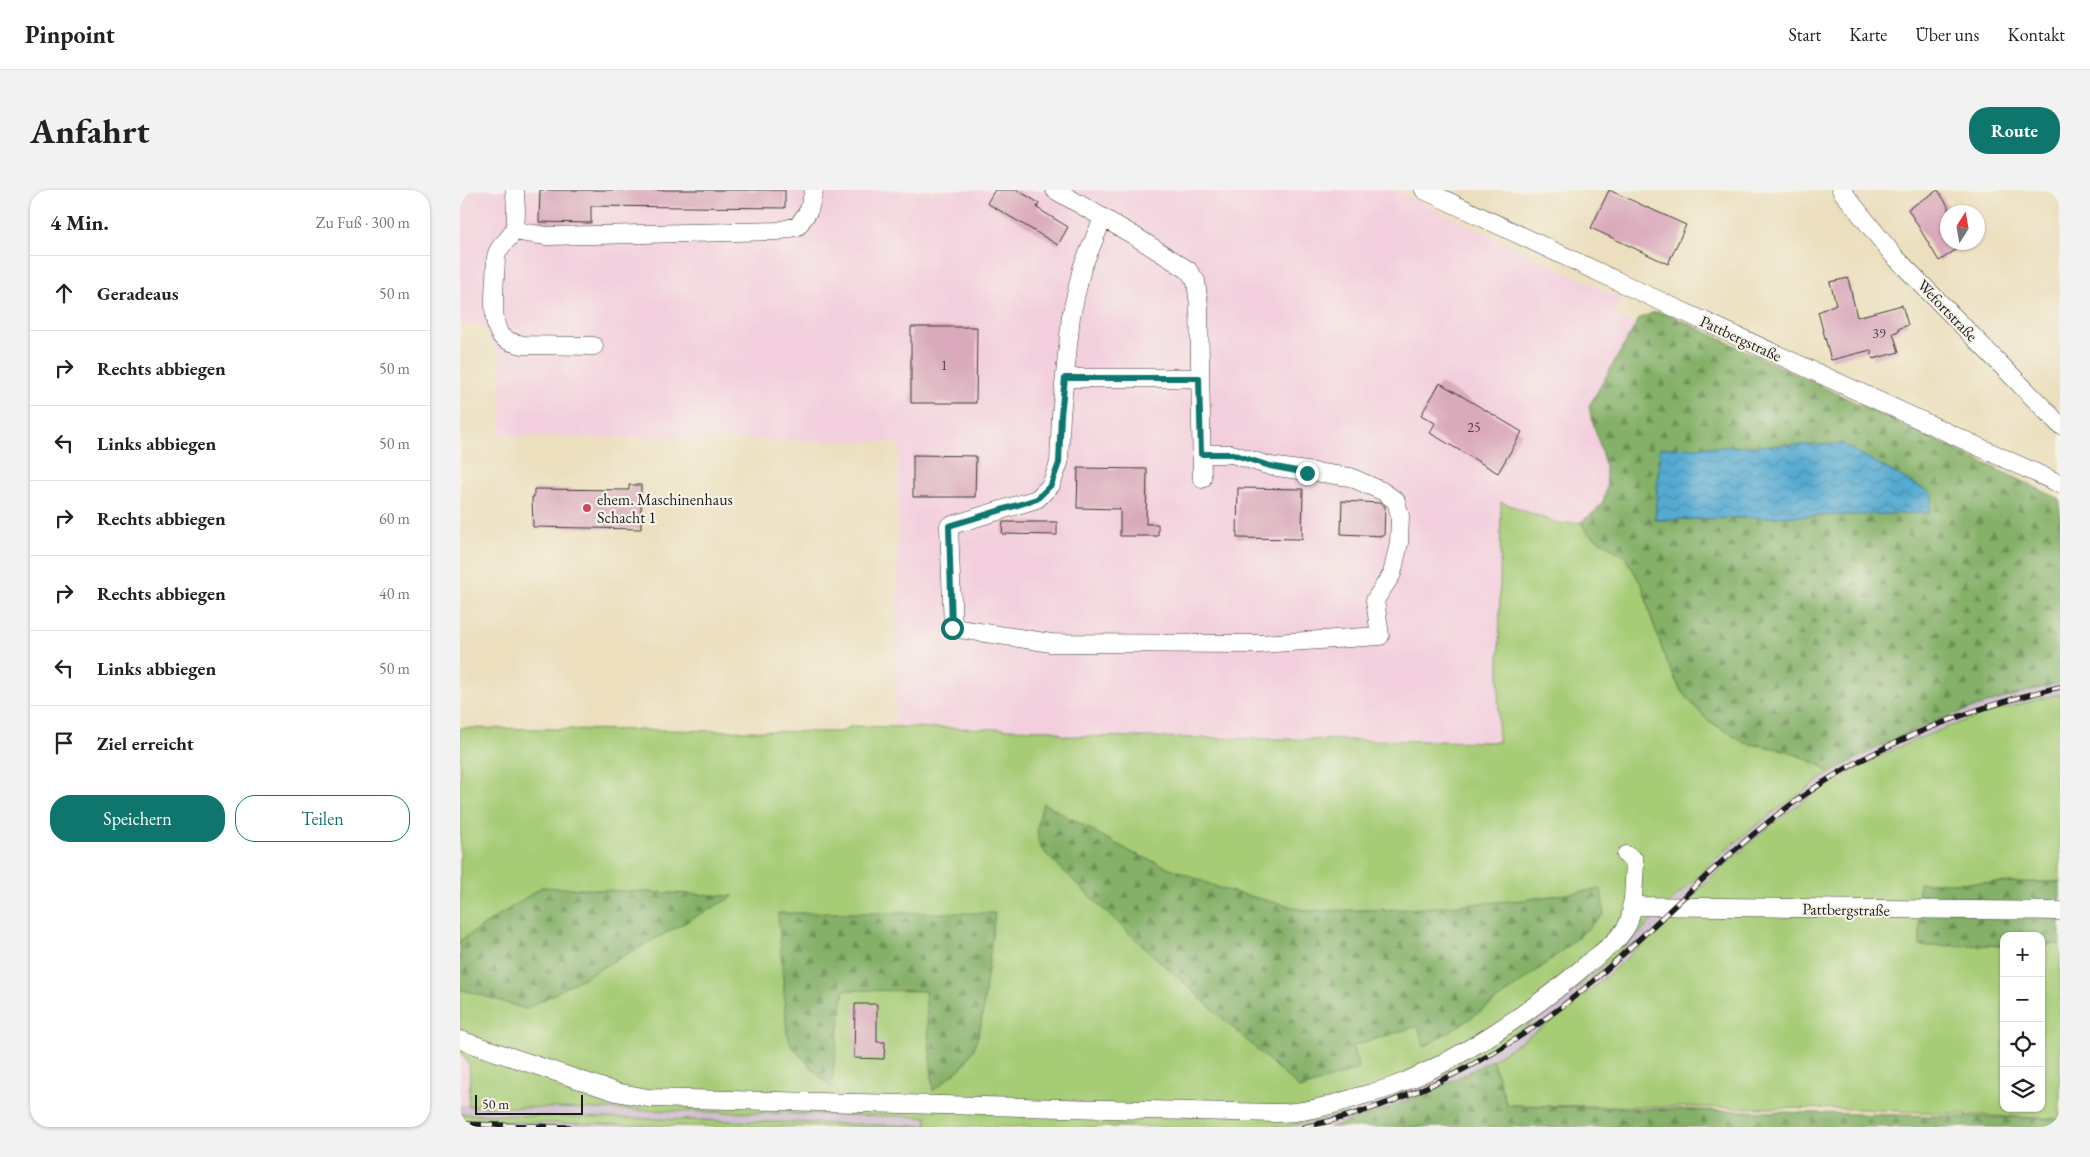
<!DOCTYPE html>
<html lang="de">
<head>
<meta charset="utf-8">
<style>
	:root { --surface:#fff; --page:#f2f2f2; --text:#222; --muted:#767676; --line:#e0e0e0; --accent:#0f766e }
	body { margin:0; font-family:"EB Garamond",serif; background:var(--page); color:var(--text) }
	.controls { position:absolute; right:15px; bottom:15px; display:grid; overflow:hidden; border-radius:10px; box-shadow:0 1px 4px #0004 }
	.controls button { width:45px; height:45px; display:grid; place-items:center; padding:0; border:0; border-bottom:1px solid var(--line); background:var(--surface); color:var(--text); font:25px sans-serif }
	.compass { position:absolute; left:1480px; top:15px; width:45px; height:45px; border-radius:50%; background:var(--surface); box-shadow:0 1px 4px #0004; rotate:11deg }
	.scale { position:absolute; left:15px; bottom:12px; width:108px; box-sizing:border-box; padding-left:5px; border:2px solid #1c1c1c; border-top:0; font-size:14px; line-height:18px; white-space:nowrap; color:#1c1c1c; -webkit-text-stroke:4px #f7f3e8; paint-order:stroke }
	.stop { position:absolute; width:15px; height:15px; margin:-11px; border:4px solid #0f766e; border-radius:50%; background:#fff }
	.stop.end { background:#0f766e; border-color:#fff; box-shadow:0 1px 5px #0008 }
	.list { margin:0; padding:0; list-style:none }
	h2 { display:flex; justify-content:space-between; align-items:center; height:65px; margin:0; padding:0 20px; font-size:21px }
	h2 small { font-size:16px; font-weight:400; color:var(--muted) }
	.list li { display:grid; grid-template-columns:32px 1fr auto; gap:15px; align-items:center; box-sizing:border-box; height:75px; padding:0 20px; border-top:1px solid var(--line) }
	.list b { display:block; font-size:19px; white-space:nowrap }
	.list em { font-size:16px; font-style:normal; color:var(--muted) }
	.actions { display:flex; gap:10px; padding:15px 20px }
	.actions a { flex:1; padding:11px 0; border:1px solid var(--accent); border-radius:20px; text-align:center; font-size:18px; color:var(--accent) }
	.actions .main { background:var(--accent); color:#fff }
	.icon { flex:none; width:28px; height:28px; fill:none; stroke:currentColor; stroke-width:2; stroke-linecap:round; stroke-linejoin:round }
	.map { position:relative; flex:none; width:1600px; height:937px; overflow:hidden; border-radius:20px }
	header { display:flex; align-items:center; gap:30px; box-sizing:border-box; height:70px; padding:0 25px; background:var(--surface); border-bottom:1px solid var(--line) }
	header strong { font-size:24px }
	nav { display:flex; gap:28px; margin-inline-start:auto; font-size:18px }
	.intro { display:flex; align-items:center; justify-content:space-between; box-sizing:border-box; height:120px; padding:0 30px }
	h1 { margin:0; font-size:35px }
	.button { padding:12px 22px; border-radius:20px; background:var(--accent); color:#fff; font-size:18px; font-weight:700 }
	main { display:flex; gap:30px; padding:0 30px }
	aside { flex:1; background:var(--surface); border-radius:20px; box-shadow:0 1px 4px #0004 }
	.map>svg:first-child { display:block }
	.built { fill:#f3cfde }
	.industrial { fill:#cfbdce }
	.green { fill:#a6cc76; stroke:#617449 }
	.forest { fill:url(#forest-firs); stroke:#506642; fill-rule:evenodd }
	.water { fill:url(#water-waves); stroke:#386376 }
	.building { fill:#daaabc }
	.lines { fill:none; stroke-linecap:round; stroke-linejoin:round }
	.minor-casing { stroke:#3b3934; stroke-width:19 }
	.minor { stroke:#fff; stroke-width:18 }
	.rail-casing { stroke:#1c1c1c; stroke-width:5.5 }
	.rail { stroke:#f7f3e8; stroke-width:4; stroke-dasharray:11; stroke-linecap:butt }
	.route { stroke:#0f766e; stroke-width:6 }
	.poi-dot { fill:#d1495b; stroke:#f7f3e8; stroke-width:2 }
	.labels { text-anchor:middle; stroke-width:4.5; stroke-linejoin:round; paint-order:stroke }
	.number-label { font-size:14px; fill:#4c4044 }
	.street-label { font-size:16px; fill:#1c1c1c; stroke:#f7f3e8 }
	.poi-label { font-size:16px; fill:#1c1c1c; stroke:#f7f3e8; text-anchor:start }
</style>
</head>
<body>
<header>
<strong>Pinpoint</strong>
<nav><a>Start</a><a>Karte</a><a>Über uns</a><a>Kontakt</a></nav>
</header>
<div class="intro"><h1>Anfahrt</h1><a class="button">Route</a></div>
<main>
<aside>
<h2>4 Min.<small>Zu Fuß · 300 m</small></h2>
<ul class="list">
<li><svg class="icon" aria-label="ahead" viewBox="0 0 24 24"><path d="M12 20V5M6 11l6-6 6 6"/></svg><div><b>Geradeaus</b></div><em>50 m</em></li>
<li><svg class="icon" aria-label="right" viewBox="0 0 24 24"><path d="M7 20v-9h11M14 6l5 5-5 5"/></svg><div><b>Rechts abbiegen</b></div><em>50 m</em></li>
<li><svg class="icon" aria-label="left" viewBox="0 0 24 24"><path d="M17 20v-9H6M10 6l-5 5 5 5"/></svg><div><b>Links abbiegen</b></div><em>50 m</em></li>
<li><svg class="icon" aria-label="right" viewBox="0 0 24 24"><path d="M7 20v-9h11M14 6l5 5-5 5"/></svg><div><b>Rechts abbiegen</b></div><em>60 m</em></li>
<li><svg class="icon" aria-label="right" viewBox="0 0 24 24"><path d="M7 20v-9h11M14 6l5 5-5 5"/></svg><div><b>Rechts abbiegen</b></div><em>40 m</em></li>
<li><svg class="icon" aria-label="left" viewBox="0 0 24 24"><path d="M17 20v-9H6M10 6l-5 5 5 5"/></svg><div><b>Links abbiegen</b></div><em>50 m</em></li>
<li><svg class="icon" aria-label="arrive" viewBox="0 0 24 24"><path d="M6 21V4h12l-3 4 3 4H6"/></svg><div><b>Ziel erreicht</b></div></li>
</ul>
<div class="actions"><a class="main">Speichern</a><a>Teilen</a></div>
</aside>
<div class="map">
<svg width="1600" height="937" viewBox="0 0 1600 937">
	<defs>
		<pattern id="forest-firs" width="22" height="20" patternUnits="userSpaceOnUse" patternTransform="scale(1.25)"><rect width="22" height="20" fill="#84b067"/><path d="M5 1l3.5 6h-7zM16 11l3.5 6h-7z" fill="#6b8e54"/></pattern>
		<pattern id="water-waves" width="16" height="10" patternUnits="userSpaceOnUse" patternTransform="scale(1.25)"><rect width="16" height="10" fill="#55aad1"/><path d="M0 5q4-4 8 0t8 0" fill="none" stroke="#468aa9"/></pattern>
	</defs>
	<rect width="100%" height="100%" fill="#f7f3e8"/>
	<filter id="ink" filterUnits="userSpaceOnUse"><feTurbulence type="fractalNoise" baseFrequency=".02" numOctaves="2"/><feDisplacementMap in="SourceGraphic" scale="10" xChannelSelector="R" yChannelSelector="G"/><feConvolveMatrix kernelMatrix="1 2 1 2 8 2 1 2 1" color-interpolation-filters="sRGB"/></filter>
	<filter id="wash" filterUnits="userSpaceOnUse"><feTurbulence type="fractalNoise" baseFrequency=".0096" numOctaves="4" result="noise"/><feDisplacementMap in="SourceGraphic" scale="20" xChannelSelector="R" yChannelSelector="G"/><feGaussianBlur stdDeviation="1.12" result="paint"/><feColorMatrix in="noise" values="0 0 0 0 0 0 0 0 0 0 0 0 0 0 0 0 0 1.4 0 .05"/><feComposite in="paint" operator="in"/></filter>
	<g filter="url(#wash)">
		<rect width="100%" height="100%" fill="#ecdfbe"/>
		<!-- built -->
		<path class="built" d="M0,0H935L1162,109L1154,124L1175,136L1129,216L1146,282L1147,300L1140,317L1121,332L1099,334L1041,313L1038,552L604,546L593,540L435,536L439,252L41,246V167L22,135L0,134Z
			M0,862L9,874V914H0Z"/>
		<!-- industrial -->
		<path class="industrial" d="M1600,493V504L1540,518L1496,533L1449,552L1406,573L1362,599L1320,629L1269,671L1123,807L1083,838L1032,870L952,910L913,925L869,937H827L888,923L941,904L977,888L1041,853L1117,798L1216,709L1243,680L1295,636L1343,601L1398,567L1446,543L1494,523L1539,508Z
			M0,915L467,927V936L0,924Z
			M0,931L141,934L264,937H0Z"/>
		<!-- green -->
		<path class="green" d="M1041,312L1099,334L1121,332L1128,343L1165,366L1183,397L1190,424L1206,470L1221,501L1246,529L1285,553L1325,560L1362,576L1369,584C1325,613 1282,644 1243,681C1201,721 1161,764 1115,800C1031,868 934,915 827,937H265L0,931V924L467,936V927L8,916L10,892L9,874L0,862V538L382,542L391,536L593,540L604,546L1038,552Z
			M1600,504V692L1459,693L1460,756L1544,755V918H1581V755L1600,754V929L1397,919L1047,915L1032,870C1063,850 1094,831 1122,807C1190,751 1249,684 1319,629C1402,565 1499,527 1600,504Z"/>
		<!-- forest -->
		<path class="forest" d="M1199,122L1208,124L1600,309V493C1513,515 1447,538 1369,584L1362,576L1325,560L1285,553L1246,529L1221,501L1206,470L1190,424L1183,397L1165,367L1128,343L1121,332C1127,327 1134,323 1139,317C1159,295 1133,242 1129,216L1179,129L1192,123ZM1200,258L1469,323L1195,330Z
			M583,613L673,663L762,699L849,721L948,719L1062,710L1141,699L1144,724C1090,774 1027,820 964,857L958,836L892,856L899,879L840,899L645,721L582,660C573,644 579,630 583,613Z
			M1600,692V754L1581,755V746H1544V755L1460,756L1459,693Z
			M82,697L274,706L66,819L0,799V751Z
			M318,723H535L521,835L514,859L503,876L473,901L465,801L384,800L371,898L332,857L327,843Z
			M1032,870L1047,915L1600,929V937H869C929,921 977,899 1032,870Z"/>
		<!-- water -->
		<path class="water" d="M1382,254L1473,304L1469,323L1195,330L1200,258Z"/>
		<g id="blocks">
			<!-- building -->
			<path class="building" d="M80,0H325V18L131,16V33L79,32Z
				M535,0H557L579,13L577,18L608,37L598,55L527,13Z
				M1149,0L1226,35L1208,74L1131,38Z
				M1478,0L1488,16V52H1508L1479,71L1448,19Z
				M1388,88L1397,127L1442,115L1448,135L1438,139L1439,141L1433,143L1439,162L1413,169L1411,160L1371,170L1358,122L1376,114L1370,92Z
				M451,137H517L516,213H451Z
				M980,193L1062,242L1038,283L970,243L975,233L961,225Z
				M453,265L516,266L515,307H453Z
				M618,278L687,279L686,334H698V346H660V319L617,318Z
				M169,295H181V339L73,337L72,307H74V299L169,300Z
				M778,298L843,299L842,349L777,348Z
				M882,311L920,313L925,316L924,346L881,344Z
				M543,332H597V345L542,344Z
				M395,814H417V852H425L424,869L394,868Z"/>
		</g>
	</g>
	<g filter="url(#ink)">
		<use href="#blocks" fill-opacity="0" stroke="#3b3934" stroke-width="1"/>
		<g class="lines">
			<!-- minor casing -->
			<g class="minor-casing">
				<path id="minor" d="M55,0C55,12 58,29 54,40C49,51 38,55 36,67C36,86 29,131 41,146C47,152 55,153 63,155L134,156
					M595,0L673,45L728,80L736,91L739,116L742,289
					M964,0L1185,104L1600,294
					M1381,0L1434,66L1600,235
					M643,28L622,78L611,126L601,225L599,273L591,295L577,309L489,336L493,438L591,453L800,454L920,446L915,410L932,384L939,353L940,326L936,311L922,301L890,287L810,276L772,264H741
					M53,41L87,46L318,41L338,36L349,20L354,0
					M605,188H739
					M1171,716L1600,721
					M0,850L156,902L188,908L816,923C844,923 867,916 894,908C907,904 921,901 934,896C998,871 1074,820 1126,775C1139,764 1156,753 1165,739C1175,725 1173,693 1175,676L1174,670L1166,665"/>
			</g>
			<!-- minor -->
			<use href="#minor" class="minor"/>
			<!-- rail casing -->
			<g class="rail-casing">
				<path id="rail" d="M0,934L109,937
					M844,937C947,915 1044,866 1125,798C1199,735 1263,662 1343,606C1420,552 1509,518 1600,497"/>
			</g>
			<!-- rail -->
			<use href="#rail" class="rail"/>
		</g>
	</g>
	<g class="lines" filter="url(#ink)">
		<!-- route -->
		<path class="route" d="M492,438L489,336L577,309L591,295L599,273L601,225L605,188H739L741,264H772L810,276L847,283"/>
	</g>
	<!-- markers -->
	<circle class="poi-dot" cx="127" cy="318" r="5"/>
	<g class="labels">
		<!-- number labels -->
		<g class="number-label">
			<text x="1419" y="148">39</text>
			<text x="484" y="180">1</text>
			<text x="1014" y="242">25</text>
		</g>
		<!-- street labels -->
		<g class="street-label">
			<text transform="translate(1488 120) rotate(46)" y="6">Wefortstraße</text>
			<text transform="translate(1281 148) rotate(25)" y="6">Pattbergstraße</text>
			<text transform="translate(1386 719) rotate(1)" y="6">Pattbergstraße</text>
		</g>
		<!-- poi labels -->
		<g class="poi-label">
			<text x="137" y="315">ehem. Maschinenhaus<tspan x="137" dy="18">Schacht 1</tspan></text>
		</g>
	</g>
</svg>
<div class="controls">
<button>+</button>
<button>−</button>
<button><svg class="icon" aria-label="locate" viewBox="0 0 24 24"><circle cx="12" cy="12" r="6"/><path d="M12 2v4M12 18v4M2 12h4M18 12h4"/></svg></button>
<button><svg class="icon" aria-label="layers" viewBox="0 0 24 24"><path d="M12 4l9 5-9 5-9-5zM3 14l9 5 9-5"/></svg></button>
</div>
<svg class="compass" viewBox="-18 -18 36 36"><path d="M0-13l5 13h-10z" fill="#e53935"/><path d="M0 13l5-13h-10z" fill="#767676"/></svg>
<div class="scale">50 m</div>
<div class="stop" style="left:492px;top:438px"></div>
<div class="stop end" style="left:847px;top:283px"></div>
</div>
</main>
</body>
</html>
